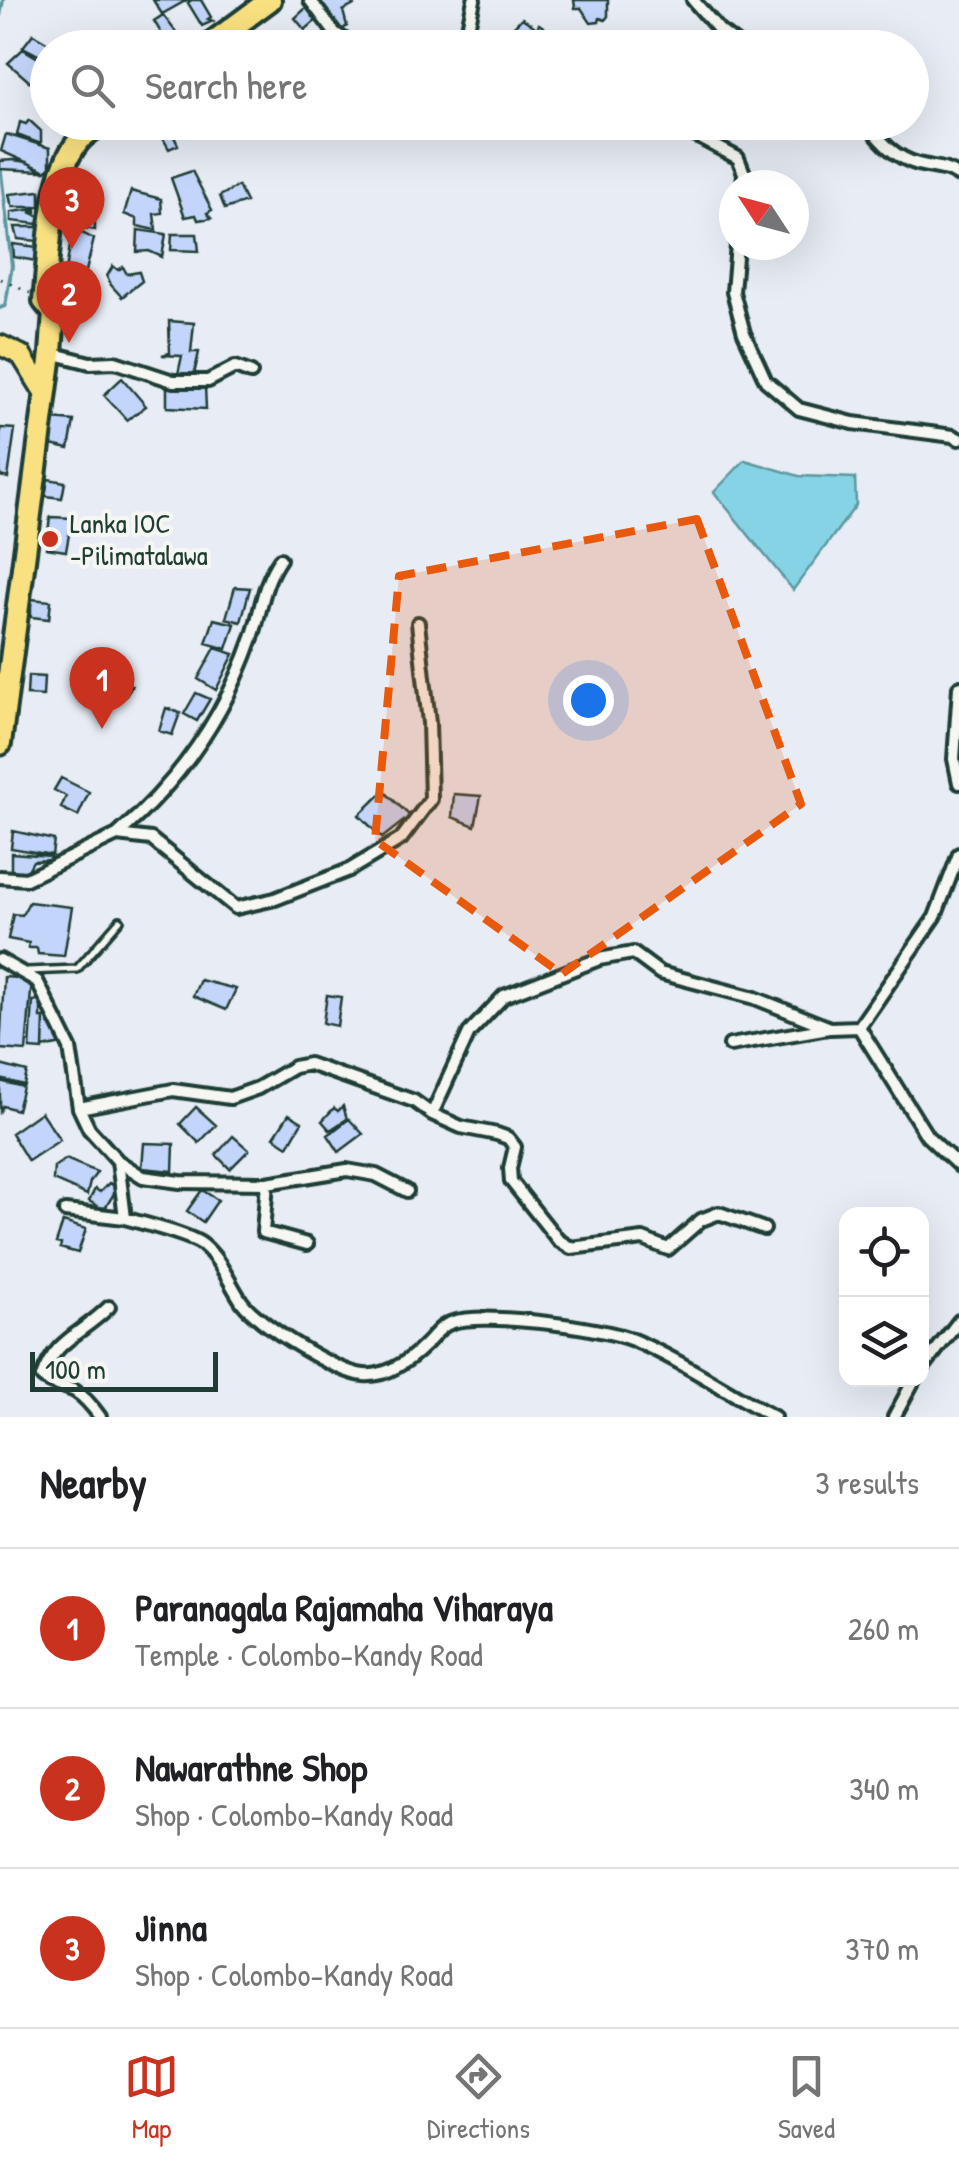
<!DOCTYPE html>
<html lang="en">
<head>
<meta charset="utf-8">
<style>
	:root { --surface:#fff; --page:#f2f2f2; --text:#202124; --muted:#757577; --line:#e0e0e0; --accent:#c8321e }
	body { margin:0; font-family:"Patrick Hand",sans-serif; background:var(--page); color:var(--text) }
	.controls { position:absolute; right:30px; bottom:30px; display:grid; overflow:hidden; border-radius:20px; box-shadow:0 10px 40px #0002 }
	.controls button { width:90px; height:90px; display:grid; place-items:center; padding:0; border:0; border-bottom:2px solid var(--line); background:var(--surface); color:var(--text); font:50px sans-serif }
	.compass { position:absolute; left:719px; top:170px; width:90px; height:90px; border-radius:50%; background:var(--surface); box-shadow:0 10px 40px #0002; rotate:306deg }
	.scale { position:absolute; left:30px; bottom:25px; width:188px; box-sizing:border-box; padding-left:10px; border:5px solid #1f3d34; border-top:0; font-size:28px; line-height:35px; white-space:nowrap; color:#1f3d34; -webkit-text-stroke:8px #f6f6f2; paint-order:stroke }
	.you { position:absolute; left:588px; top:700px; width:35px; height:35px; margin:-25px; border:8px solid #fff; border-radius:50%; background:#1a73e8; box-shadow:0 0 0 15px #1a73e833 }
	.badge { display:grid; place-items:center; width:65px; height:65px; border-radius:50%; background:var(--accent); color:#fff; font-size:32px; font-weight:700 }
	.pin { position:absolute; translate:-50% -82px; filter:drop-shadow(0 2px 5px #0008) }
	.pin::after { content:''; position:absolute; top:52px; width:35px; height:30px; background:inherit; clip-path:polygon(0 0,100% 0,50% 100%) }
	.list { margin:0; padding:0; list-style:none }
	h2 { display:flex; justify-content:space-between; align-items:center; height:130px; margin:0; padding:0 40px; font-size:42px }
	h2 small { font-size:32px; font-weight:400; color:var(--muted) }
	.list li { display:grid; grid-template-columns:65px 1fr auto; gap:30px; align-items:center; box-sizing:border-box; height:160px; padding:0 40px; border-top:2px solid var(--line) }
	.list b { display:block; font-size:38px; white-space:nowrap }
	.list p { margin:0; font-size:32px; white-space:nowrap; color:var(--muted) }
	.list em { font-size:32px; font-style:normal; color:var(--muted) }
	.icon { flex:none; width:55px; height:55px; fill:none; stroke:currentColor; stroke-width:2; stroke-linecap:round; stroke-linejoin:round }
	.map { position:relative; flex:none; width:959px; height:1417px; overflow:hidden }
	.search { position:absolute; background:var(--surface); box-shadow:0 10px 40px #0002; left:30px; right:30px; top:30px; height:110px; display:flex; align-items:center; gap:25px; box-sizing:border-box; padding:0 35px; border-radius:55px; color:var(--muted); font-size:38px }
	.sheet { height:610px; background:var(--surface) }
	nav { display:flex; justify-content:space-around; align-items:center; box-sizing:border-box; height:140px; border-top:2px solid var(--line); background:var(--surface); font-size:28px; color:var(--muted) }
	nav a { display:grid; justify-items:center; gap:5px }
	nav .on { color:var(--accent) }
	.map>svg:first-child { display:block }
	.water { fill:#86d3e6; stroke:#5d979f; stroke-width:2.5 }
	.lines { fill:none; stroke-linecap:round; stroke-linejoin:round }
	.stream { stroke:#5d979f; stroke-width:4 }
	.building { fill:#c4d5fb; stroke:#1f3d34; stroke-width:2.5 }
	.lane-casing { stroke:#1f3d34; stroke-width:12 }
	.street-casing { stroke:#1f3d34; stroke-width:18 }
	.primary-casing { stroke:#1f3d34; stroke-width:25 }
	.highway-casing { stroke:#1f3d34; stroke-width:28 }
	.path { stroke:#1f3d34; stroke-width:2.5; stroke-dasharray:2.5 8; stroke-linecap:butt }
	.lane { stroke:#f6f6f2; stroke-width:5 }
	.street { stroke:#f6f6f2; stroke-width:10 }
	.primary { stroke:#f9e181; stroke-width:18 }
	.highway { stroke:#f9e181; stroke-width:20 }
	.marked { fill:#e8590c; fill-opacity:0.2; stroke:#e8590c; stroke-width:8; stroke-dasharray:20 12; stroke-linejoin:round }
	.poi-dot { fill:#c8321e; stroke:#f6f6f2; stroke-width:4 }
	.labels { text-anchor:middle; stroke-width:8; stroke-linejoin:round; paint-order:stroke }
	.poi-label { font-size:28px; fill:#1f3d34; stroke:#f6f6f2; text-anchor:start }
</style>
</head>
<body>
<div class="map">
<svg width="959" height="1417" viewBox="0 0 959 1417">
	<rect width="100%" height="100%" fill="#e7ecf5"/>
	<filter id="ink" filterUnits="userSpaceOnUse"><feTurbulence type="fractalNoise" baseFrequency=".01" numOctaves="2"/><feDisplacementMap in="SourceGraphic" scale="20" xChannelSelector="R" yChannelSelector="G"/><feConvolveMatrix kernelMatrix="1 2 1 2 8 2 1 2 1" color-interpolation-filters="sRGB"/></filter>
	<g filter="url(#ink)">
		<!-- water -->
		<path class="water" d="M745,460L799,476L855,478L856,505L793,590L714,492Z"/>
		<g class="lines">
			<!-- stream -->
			<path class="stream" d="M0,16L3,0
				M0,164L12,266L5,306L0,308"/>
		</g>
		<!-- building -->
		<path class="building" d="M153,0H187L162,14Z
			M191,0H201L211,17L208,19L213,21L202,26L188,3Z
			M316,0H348L354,5L343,11L347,26L342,30Z
			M574,0H608V16L605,20L600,18L599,22L591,23L581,8H575Z
			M307,7L318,19L305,30L295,18Z
			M163,15L185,44L179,48H170L154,21Z
			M522,18L534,26L519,48L507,39L512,28Z
			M539,24L564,41L559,48H527Z
			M325,33L328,40L335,36L345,48H309Z
			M33,34L57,48H48V60L23,47Z
			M23,49L48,64L30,82L8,63Z
			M29,120L41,131V144L17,135L20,122L26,124Z
			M154,122H167L178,145L169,149Z
			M452,122H480L475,123L470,133L467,130L461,138L449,130Z
			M6,134L50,148V166L46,171L1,151Z
			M13,160L27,162L41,171L0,169V161Z
			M192,171L212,210L207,213L211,218L198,220L196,215L185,217L171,178Z
			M238,186L246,202L225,209L220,196Z
			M40,191V207H13L11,203L9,194Z
			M131,191L161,199L162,213L154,214L156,230L137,226V219L124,214Z
			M36,209V212H30L41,217L38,224L11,221V212Z
			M72,214L95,217V230L69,225Z
			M15,227H39L38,241L18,239Z
			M138,230L166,234L162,257L149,251L137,252Z
			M82,233L94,239L85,275L73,268L66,270L72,234Z
			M172,234H197L199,251L171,250Z
			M13,244L38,247L36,261L14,257Z
			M113,266L118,270L123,267L127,274L139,272L142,281L122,297L111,285L107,276Z
			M169,321L194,323L191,352H199L194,375L178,374L182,356L162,355L170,353Z
			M122,378L146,406L127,420L104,395Z
			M186,385L205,386L206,409L167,407V386L183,389Z
			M51,419L74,421L69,449L46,444Z
			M0,428L15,429L8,478L0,476Z
			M48,479L65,482L62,498L45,496Z
			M50,517L72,518L66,551L46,548Z
			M235,587L250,588L241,622L226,618Z
			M31,599L51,601L49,619L31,617Z
			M214,619L235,624L227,649L206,643Z
			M215,648L234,654L216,690L198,679Z
			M111,674L132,686L125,697L105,685Z
			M28,676L44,677L43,696L27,695Z
			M196,693L210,699L197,721L184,714Z
			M166,708L180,713L172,735L159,731Z
			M61,778L89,792L78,816L61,808L66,796L54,790Z
			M384,791L410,816L382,838L359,815Z
			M454,794L481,796L475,826L452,817Z
			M13,831L54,840L52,855L11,848Z
			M11,853L50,856V860L33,861L27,872L11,871Z
			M29,902L72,907L64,956L38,954L37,948H28L29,943L8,939L13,914L22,915Z
			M4,977L32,979L26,1051L0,1049Z
			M200,980L236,989L226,1010L193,996Z
			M327,995L341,997L337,1026L323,1023Z
			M41,1000V1018H44L43,1050L30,1049L33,1001Z
			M53,1016L62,1044L43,1048L44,1018Z
			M0,1065L27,1072L24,1085L0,1079Z
			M0,1081L23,1087L17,1110L3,1106L0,1111Z
			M343,1106L347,1119L330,1130L322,1121L334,1108L338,1111Z
			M196,1107L216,1125L199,1143L180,1124Z
			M41,1112L60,1140L28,1161L11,1133Z
			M289,1114L302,1122L288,1146L274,1137Z
			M349,1119L363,1134L339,1152L328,1135Z
			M233,1136L249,1150L230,1169L216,1155Z
			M144,1143L174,1144L173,1171L142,1168Z
			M66,1159L97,1172L90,1182L87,1195L53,1180L54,1167Z
			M109,1183L118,1187L104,1210L89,1201L95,1189L100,1192Z
			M202,1190L218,1200L203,1222L187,1211Z
			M63,1222L86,1229L78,1253L60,1248L61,1244L56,1243Z"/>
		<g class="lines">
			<!-- lane casing -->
			<g class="lane-casing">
				<path id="lane" d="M27,971L77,969L120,920"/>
			</g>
			<!-- street casing -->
			<g class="street-casing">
				<path id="street" d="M310,0L335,33L356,48
					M474,0L468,28L475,48
					M693,0L720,31L742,48
					M670,122L738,158L744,173L743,185
					M865,122C881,141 893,157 918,164C933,168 946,167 959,176
					M737,245L733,292L744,333L766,381L799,409L853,423L953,436L959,439
					M51,353L90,363L115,362L173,381H208L235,367L251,373
					M959,687L954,759L959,783
					M117,835C179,782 225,716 252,638C262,609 262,585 280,559
					M959,854L935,917L859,1027L927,1136L959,1166
					M0,877L26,879L117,835L151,839L236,908L275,899L349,870L401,839L431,799L429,723L418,623
					M0,960L37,981L70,1048L79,1108L89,1129L118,1161L125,1218C144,1224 191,1235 203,1245C221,1260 229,1283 242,1302C258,1324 337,1373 364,1375C386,1377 409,1361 424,1346C434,1337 439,1326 453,1322C484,1312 603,1327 633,1340C679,1359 729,1393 774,1417
					M730,1045L829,1028
					M79,1108L173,1090L230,1098L258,1088L294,1067L309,1064L414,1101L432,1114L461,1127L497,1134L508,1138L515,1147L510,1168L511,1181L558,1240L571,1248L643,1239L668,1249L701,1220L719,1213L764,1229
					M432,1114L469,1033L504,996L599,959L633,953L660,973L755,998L830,1028L859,1027
					M118,1161L143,1177L180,1182L267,1183L347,1170L376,1175L407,1191
					M267,1183L263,1232L307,1244
					M65,1211L125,1218
					M922,1369L959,1321
					M100,1417C93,1407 86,1398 75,1391C63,1385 52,1386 42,1377C55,1339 82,1334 109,1307
					M894,1417L914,1380"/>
			</g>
			<!-- primary casing -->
			<g class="primary-casing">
				<path id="primary" d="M0,345L21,355
					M21,355L45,394"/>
			</g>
			<!-- highway casing -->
			<g class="highway-casing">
				<path id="highway" d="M205,48L270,0
					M0,744L51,353L54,313L44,301C50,254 48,178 78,142C84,134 95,128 103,122"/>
			</g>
			<!-- path -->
			<path class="path" d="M0,279L30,293"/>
			<!-- lane -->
			<use href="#lane" class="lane"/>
			<!-- street -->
			<use href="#street" class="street"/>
			<!-- primary -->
			<use href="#primary" class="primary"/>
			<!-- highway -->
			<use href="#highway" class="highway"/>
		</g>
	</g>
	<!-- marked area -->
	<path class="marked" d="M697,519L801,804L562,974L375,840L399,576Z"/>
	<!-- markers -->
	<circle class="poi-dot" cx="50" cy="539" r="10"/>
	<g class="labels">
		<!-- poi labels -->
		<g class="poi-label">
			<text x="70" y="533">Lanka IOC<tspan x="70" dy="32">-Pilimatalawa</tspan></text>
		</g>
	</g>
</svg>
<div class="controls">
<button><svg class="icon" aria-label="locate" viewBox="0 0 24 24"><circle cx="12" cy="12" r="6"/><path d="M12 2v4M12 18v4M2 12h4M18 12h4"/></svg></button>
<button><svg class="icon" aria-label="layers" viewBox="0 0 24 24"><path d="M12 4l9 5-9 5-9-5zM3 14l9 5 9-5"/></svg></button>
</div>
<svg class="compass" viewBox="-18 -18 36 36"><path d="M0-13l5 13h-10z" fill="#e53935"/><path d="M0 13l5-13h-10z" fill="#757577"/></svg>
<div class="scale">100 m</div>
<div class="you"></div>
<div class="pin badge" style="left:102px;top:729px">1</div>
<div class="pin badge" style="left:69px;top:343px">2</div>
<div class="pin badge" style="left:72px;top:249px">3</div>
<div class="search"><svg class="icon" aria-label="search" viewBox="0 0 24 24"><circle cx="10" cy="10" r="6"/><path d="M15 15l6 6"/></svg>Search here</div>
</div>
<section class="sheet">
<h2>Nearby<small>3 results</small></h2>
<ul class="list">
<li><span class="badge">1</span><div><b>Paranagala Rajamaha Viharaya</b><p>Temple · Colombo-Kandy Road</p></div><em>260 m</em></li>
<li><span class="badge">2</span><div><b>Nawarathne Shop</b><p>Shop · Colombo-Kandy Road</p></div><em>340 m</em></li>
<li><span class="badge">3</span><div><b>Jinna</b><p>Shop · Colombo-Kandy Road</p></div><em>370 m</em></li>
</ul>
</section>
<nav>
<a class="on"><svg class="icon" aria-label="map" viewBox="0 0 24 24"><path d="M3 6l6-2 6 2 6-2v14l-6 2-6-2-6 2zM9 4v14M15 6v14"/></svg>Map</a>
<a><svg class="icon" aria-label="directions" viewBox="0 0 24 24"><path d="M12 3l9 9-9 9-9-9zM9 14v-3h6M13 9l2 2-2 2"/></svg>Directions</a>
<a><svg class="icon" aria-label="saved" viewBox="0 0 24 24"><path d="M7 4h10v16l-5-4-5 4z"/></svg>Saved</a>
</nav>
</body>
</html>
